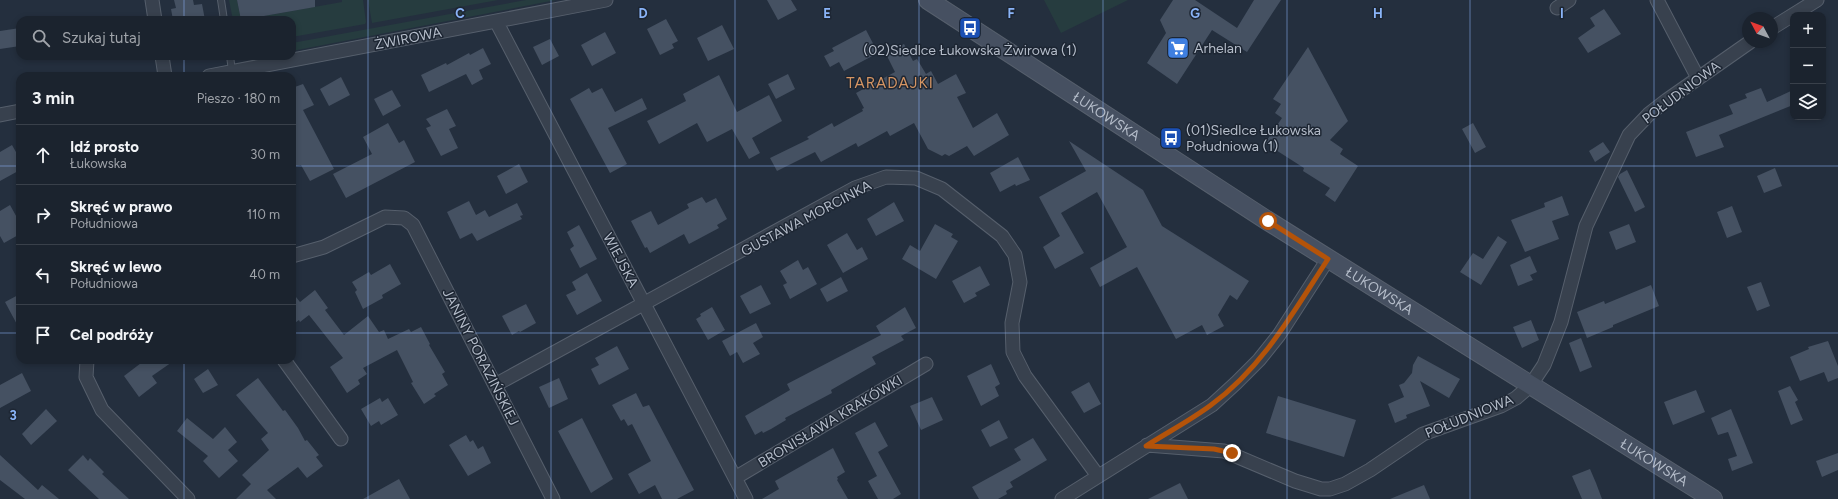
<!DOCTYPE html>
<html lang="pl">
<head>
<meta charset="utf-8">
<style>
	:root { --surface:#1b232e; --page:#282f3a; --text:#f1f3f6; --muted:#a0a4aa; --line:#39404a }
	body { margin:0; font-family:Figtree,sans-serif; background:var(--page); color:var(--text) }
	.controls { position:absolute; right:12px; top:12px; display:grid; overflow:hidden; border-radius:8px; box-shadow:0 2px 6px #0003 }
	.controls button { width:36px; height:36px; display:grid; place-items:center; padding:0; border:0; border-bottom:1px solid var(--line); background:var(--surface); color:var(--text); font:20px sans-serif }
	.compass { position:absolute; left:1742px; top:12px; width:36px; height:36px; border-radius:50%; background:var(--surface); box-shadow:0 2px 6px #0003; rotate:311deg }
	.stop { position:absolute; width:12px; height:12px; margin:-9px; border:3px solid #b45309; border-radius:50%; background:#fff }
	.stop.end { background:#b45309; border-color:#fff; box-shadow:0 1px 4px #0008 }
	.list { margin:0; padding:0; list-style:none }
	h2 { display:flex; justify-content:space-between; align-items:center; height:52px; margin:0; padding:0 16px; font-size:17px }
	h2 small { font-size:13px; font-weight:400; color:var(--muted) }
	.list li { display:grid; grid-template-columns:26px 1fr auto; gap:12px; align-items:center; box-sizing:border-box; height:60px; padding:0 16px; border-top:1px solid var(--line) }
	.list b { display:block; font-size:15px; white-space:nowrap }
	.list p { margin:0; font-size:13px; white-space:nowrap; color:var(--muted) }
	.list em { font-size:13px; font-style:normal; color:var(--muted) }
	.icon { flex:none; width:22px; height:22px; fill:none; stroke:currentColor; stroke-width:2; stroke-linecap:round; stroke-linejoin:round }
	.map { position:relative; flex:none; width:1838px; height:499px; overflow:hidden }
	.search { position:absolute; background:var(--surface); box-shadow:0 2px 6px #0003; left:16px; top:16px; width:280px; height:44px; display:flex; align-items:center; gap:10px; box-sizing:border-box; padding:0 14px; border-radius:12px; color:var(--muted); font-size:15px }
	.panel { position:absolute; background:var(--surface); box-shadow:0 2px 6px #0003; left:16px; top:72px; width:280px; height:292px; border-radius:12px }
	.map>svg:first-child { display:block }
	.green { fill:#263c3f }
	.building { fill:#455162 }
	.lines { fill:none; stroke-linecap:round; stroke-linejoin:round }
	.lane-casing { stroke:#565f6c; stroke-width:8 }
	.street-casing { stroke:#565f6c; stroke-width:15 }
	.secondary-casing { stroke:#565f6c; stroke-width:20 }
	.lane { stroke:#38414e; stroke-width:6 }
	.street { stroke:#38414e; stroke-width:13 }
	.secondary { stroke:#465061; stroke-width:18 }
	.route { stroke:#b45309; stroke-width:5 }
	.grid { fill:none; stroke:#8ab4f8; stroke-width:1; stroke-opacity:0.55 }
	.labels { text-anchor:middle; stroke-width:3; stroke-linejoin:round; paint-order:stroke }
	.street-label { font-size:14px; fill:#b4bcc9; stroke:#1d2633 }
	.poi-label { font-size:14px; fill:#b4bcc9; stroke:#1d2633; text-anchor:start }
	.neighbourhood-label { font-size:15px; letter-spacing:1px; fill:#d59563; stroke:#1d2633 }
	.grid-label { font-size:13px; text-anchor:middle; font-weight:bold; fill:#8ab4f8; stroke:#1d2633; stroke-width:3; stroke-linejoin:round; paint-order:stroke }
</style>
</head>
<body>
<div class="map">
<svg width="1838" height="499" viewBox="0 0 1838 499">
	<rect width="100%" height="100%" fill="#242f3e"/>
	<!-- green -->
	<path class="green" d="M229,0H237L241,20H233Z
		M342,0H363L366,22L365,24L292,37V20H241L342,2Z
		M368,0H498L372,23Z
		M526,0H556L292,51V43Z
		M1044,0H1128L1061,33Z
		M239,56H267L246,60Z"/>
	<!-- building -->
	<path class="building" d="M174,0H193L194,5L202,4L205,20H173L171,9L176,8Z
		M237,0H315V7L241,20Z
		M767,0H791L797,10L778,20Z
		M1173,0H1195L1237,28L1254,0H1281L1247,52L1212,30L1177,84L1147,63L1166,33L1160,20Z
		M1604,9L1621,34L1588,53L1578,38L1595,26L1590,18Z
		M666,19L678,41L672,44L674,48L660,55L647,29Z
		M722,25L734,49L708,61L697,38Z
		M20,28V46L0,49V31Z
		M866,30L878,53L844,71L839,62L830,67L824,56L834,51L832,48Z
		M605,32L616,53L592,66L581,45Z
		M550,39L559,56L542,65L533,47Z
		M904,44L913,61L917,59L926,74L931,71L938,84L956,74L966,93L957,97L973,128L997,113L1009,135L974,156L967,146L949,156L945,154L942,156L928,149L914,123L890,136L887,131L858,147L856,143L821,162L815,152L777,171L770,158L809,139L807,137L832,123L834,127L863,111L862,109L864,108L856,93L895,72L886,54Z
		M1308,47L1348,121L1330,140L1343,149L1340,154L1358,166L1335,202L1325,195L1330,188L1303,171L1304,168L1265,143L1282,118L1275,113L1281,104L1273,99Z
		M483,48L491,64L479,70L483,79L472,85L466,74L429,92L421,75L446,63L447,65L469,53L470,55Z
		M788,74L795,89L776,99L768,84Z
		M719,75L737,112L769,95L782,121L752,138L760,153L749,159L732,129L707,142L697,123L659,144L647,121L686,101L683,94Z
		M341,77L350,95L329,106L320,89Z
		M303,84L314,105L303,110L334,169L310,181L301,165L296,166L292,159V88Z
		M589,88L592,93L602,88L615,112L642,98L647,109L608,128L627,164L610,173L570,99Z
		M1761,88L1767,102L1793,90V105L1719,135L1724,147L1696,157L1686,132L1733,114L1729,105L1747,98L1745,94Z
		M392,90L401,106L383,116L374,99Z
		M447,109L456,126L449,129L458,148L441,156L426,128L431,126L426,119Z
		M388,123L399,143L404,140L415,162L346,198L333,174L372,154L363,137Z
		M1473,123L1486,147L1475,153L1462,129Z
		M1069,141L1143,190L1162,226L1249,281L1237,300L1230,295L1218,315L1224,326L1207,335L1202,325L1176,339L1137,267L1100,287L1090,268L1127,247L1097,192L1061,213L1084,253L1055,269L1043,247L1060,236L1039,197L1086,171Z
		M1603,142L1610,152L1595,162L1589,151Z
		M12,145L20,159V170L0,181V152Z
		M1018,157L1030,180L1016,186L1015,184L1000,192L990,173Z
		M519,164L528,182L506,194L497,176Z
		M1775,168L1782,186L1764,193L1757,176Z
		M1627,170L1645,207L1635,212L1618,177L1620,174Z
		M1562,196L1569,215L1552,221L1559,239L1525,252L1511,220L1545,207L1544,203Z
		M702,197L706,203L716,198L727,219L717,225L719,228L689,244L684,234L650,253L647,247L645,248L631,221L651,211L658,225L689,208L687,204Z
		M469,201L476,215L485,210L489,217L517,203L523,215L520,216L522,219L477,241L472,233L460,239L447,212Z
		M894,202L904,221L876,236L867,219Z
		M10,205L20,223V234L4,243L0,236V211Z
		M1732,206L1742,232L1727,238L1717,212Z
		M935,224L953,234L951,237L958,241L936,279L902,259L910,245L920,251Z
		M1629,224L1636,242L1616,250L1609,232Z
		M579,225L597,259L580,268L570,249L574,246L567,232Z
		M847,233L857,250L862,247L868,259L843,273L827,245Z
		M1498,236L1507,242L1481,285L1460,272L1473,253L1483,259Z
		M1530,256L1537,272L1530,275L1533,280L1518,286L1510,265Z
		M798,260L803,270L808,267L817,284L790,299L783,285L787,283L780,271Z
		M390,264L401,284L382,295L383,298L363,309L355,292L357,290L352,282L369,272L371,275Z
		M980,266L990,285L975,293L977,296L964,303L952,281Z
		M587,273L602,301L577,315L566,295L576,290L572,282Z
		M841,277L848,291L827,302L820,289Z
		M1761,282L1770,306L1757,311L1747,287Z
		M761,285L771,304L750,314L740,296Z
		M1651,285L1659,306L1613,325V327L1587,338L1577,312L1604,301L1605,304Z
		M315,290L328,308L325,310L344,335L368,316L379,332L384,330L388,339L409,329L411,332L421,327L430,344L429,345L445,372L442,374L448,385L434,394L436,396L424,404L411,383L413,382L397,350L363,368L367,374L358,380L360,384L347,393L330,367L343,358L309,315L300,322L299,320L292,325V292L300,302Z
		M20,294V330L5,302Z
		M526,304L536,323L520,332L519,331L512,335L502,316Z
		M712,307L725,330L708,340L696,319L701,316L700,314Z
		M905,307L916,328L901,336L904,340L872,357L876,364L831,390L832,393L785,418L786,420L771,429L763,433L762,431L755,435L745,416L790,390L787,384L881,335L876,326Z
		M1531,320L1539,340L1522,348L1513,327Z
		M756,323L763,337L753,343L760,354L743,363L737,352L730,356L722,341Z
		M1581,338L1592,367L1580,372L1569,343Z
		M1828,341L1838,366V378L1828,382L1824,372L1800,381L1790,357L1809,349L1808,347Z
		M617,346L629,369L599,385L591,369L599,365L595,358Z
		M1418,356L1460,379L1449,398L1420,381L1430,406L1406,415L1407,418L1395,423L1388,404L1404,397L1399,385L1404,383L1412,373L1413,365Z
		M145,360H175L152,376L157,383L139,397L124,376Z
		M991,364L1000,384L995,387L999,396L981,406L967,376Z
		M208,369L218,385L203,393L194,379Z
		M22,373L31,391L0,408V385Z
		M258,378L283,411L285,410L298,428L305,441L307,440L319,455L316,457L323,466L307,478L298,467L267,490L276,499H236L251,484L242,475L269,450L261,439L268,433L236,395Z
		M559,378L568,399L549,408L539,387Z
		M1089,382L1101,404L1084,413L1071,392Z
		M1790,386L1798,400L1795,402L1803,420L1791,425L1778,391Z
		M1696,390L1705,412L1673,425L1664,402Z
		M636,393L643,407L649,405L694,490L677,499H662L655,485L639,494L628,474L651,461L632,424L628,426L624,419L621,421L612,405Z
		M1278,396L1356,420L1344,457L1266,433Z
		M932,397L943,420L921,430L910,406Z
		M380,398L382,402L388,398L398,415L381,425L379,421L371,426L361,409Z
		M46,409L57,421L31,445L22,434Z
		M1731,409L1753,463L1732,471L1728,459L1737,456L1728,432L1718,435L1711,418Z
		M187,418L213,439L225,427L237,442L228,450L238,461L219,478L203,461L208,456L177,431Z
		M582,418L613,479L591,493L558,431Z
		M999,420L1008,438L990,447L981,430Z
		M875,422L888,446L878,452L901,494L893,499H878L868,481L877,476L855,433Z
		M466,435L470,442L473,440L478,449L483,446L491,463L468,476L449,445Z
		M1033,438L1047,460L1010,482L1013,487L1006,491L1007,494L998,499H979L972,487L1021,460L1014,449Z
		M833,448L845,472L837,477L838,479L837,480L848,499H762L779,489L775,481Z
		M1838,453V470L1822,477L1816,461Z
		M0,455L38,490L42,485L59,499H25L0,480Z
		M83,455L88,461L90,458L104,472L102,474L129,499H99L68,470Z
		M1590,469L1596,483L1602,499H1582L1572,476Z
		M399,479L410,499H363Z
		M1180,483L1188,499H1148Z
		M1424,485L1430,499H1390Z"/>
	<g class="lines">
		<!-- lane casing -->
		<g class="lane-casing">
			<path id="lane" d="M221,0L224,20
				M230,56L232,71"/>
		</g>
		<!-- street casing -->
		<g class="street-casing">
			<path id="street" d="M152,0L155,20
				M1657,0L1698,78
				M1557,8L1569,0
				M496,21L746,499
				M1772,28L1817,0
				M162,56L165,76
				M209,76L606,0
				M0,115L20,111
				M292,256L324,247L385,217L404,218L413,225L553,499
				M87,360L86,377L102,410L188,499
				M284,360L341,439
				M495,385L855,188L886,177L916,178L942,189L1002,236L1015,255L1020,282L1012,323L1013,352L1025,376L1098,476
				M1147,445L1224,451L1295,481L1321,489H1330L1345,484L1370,470L1423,434L1501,406L1516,398L1530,386L1544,365L1561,322L1586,226L1629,135L1649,114L1667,100L1750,42
				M735,478L926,364
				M1062,499L1212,405L1236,383L1259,360L1279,335L1328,259"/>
		</g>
		<!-- secondary casing -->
		<g class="secondary-casing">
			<g id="secondary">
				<path id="s1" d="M928,0L1268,221L1713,499"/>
			</g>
		</g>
		<!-- lane -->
		<use href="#lane" class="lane"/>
		<!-- street -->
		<use href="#street" class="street"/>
		<!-- secondary -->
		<use href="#secondary" class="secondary"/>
	</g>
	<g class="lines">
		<!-- route -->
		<path class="route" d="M1232,453L1214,449L1146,446C1168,432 1191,420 1211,405C1263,367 1294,311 1328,259L1268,221"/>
	</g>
	<!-- grid -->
	<path class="grid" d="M184,0V20M368,0V499M551,0V499M735,0V499M919,0V499M1103,0V499M1287,0V499M1470,0V499M1654,0V499M184,56V76M0,166H20M292,166H1838M0,333H20M292,333H1838M184,360V499"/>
	<!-- icons -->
	<defs>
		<g id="bus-square" transform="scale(1.15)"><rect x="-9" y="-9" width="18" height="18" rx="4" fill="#1a4fb4" stroke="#1d2633"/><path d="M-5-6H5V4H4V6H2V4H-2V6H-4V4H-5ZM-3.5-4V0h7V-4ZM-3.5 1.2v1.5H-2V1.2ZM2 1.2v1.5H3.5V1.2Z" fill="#fff"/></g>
		<g id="supermarket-square" transform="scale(1.15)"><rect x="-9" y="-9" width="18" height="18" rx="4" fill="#3f7fe0" stroke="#1d2633"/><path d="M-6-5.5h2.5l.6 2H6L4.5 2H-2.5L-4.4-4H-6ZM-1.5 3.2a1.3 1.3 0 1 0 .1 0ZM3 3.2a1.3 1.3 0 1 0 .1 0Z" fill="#fff"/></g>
	</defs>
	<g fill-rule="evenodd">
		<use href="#bus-square" x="970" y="28"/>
		<use href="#supermarket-square" x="1178" y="48"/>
		<use href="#bus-square" x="1171" y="138"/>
	</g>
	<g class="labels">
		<!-- street labels -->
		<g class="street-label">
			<text transform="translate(408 38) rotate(-11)" y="5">ŻWIROWA</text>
			<text transform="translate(1681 92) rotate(-37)" y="5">POŁUDNIOWA</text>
			<text dy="5" stroke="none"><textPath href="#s1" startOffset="213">ŁUKOWSKA</textPath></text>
			<text transform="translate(806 218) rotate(-28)" y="5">GUSTAWA MORCINKA</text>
			<text transform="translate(621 260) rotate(62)" y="5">WIEJSKA</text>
			<text dy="5" stroke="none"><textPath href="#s1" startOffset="537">ŁUKOWSKA</textPath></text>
			<text transform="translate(481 357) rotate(63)" y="5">JANINY PORAZIŃSKIEJ</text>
			<text transform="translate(1469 416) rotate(-22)" y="5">POŁUDNIOWA</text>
			<text transform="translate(830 421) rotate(-31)" y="5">BRONISŁAWA KRAKÓWKI</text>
			<text dy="5" stroke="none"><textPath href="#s1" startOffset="861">ŁUKOWSKA</textPath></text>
		</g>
		<!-- poi labels -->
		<g class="poi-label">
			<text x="1194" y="53">Arhelan</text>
			<text x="970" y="55" text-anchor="middle">(02)Siedlce Łukowska Żwirowa (1)</text>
			<text x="1186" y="135">(01)Siedlce Łukowska<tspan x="1186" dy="16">Południowa (1)</tspan></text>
		</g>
		<!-- neighbourhood labels -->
		<g class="neighbourhood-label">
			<text x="890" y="88">TARADAJKI</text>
		</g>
	</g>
	<g class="grid-label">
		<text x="460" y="18">C</text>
		<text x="643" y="18">D</text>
		<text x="827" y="18">E</text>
		<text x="1011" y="18">F</text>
		<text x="1195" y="18">G</text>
		<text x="1378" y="18">H</text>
		<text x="1562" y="18">I</text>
		<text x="13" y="420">3</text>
	</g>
</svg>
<div class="controls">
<button>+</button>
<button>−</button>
<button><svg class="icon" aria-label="layers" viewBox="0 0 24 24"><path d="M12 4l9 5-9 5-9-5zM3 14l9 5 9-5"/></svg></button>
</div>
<svg class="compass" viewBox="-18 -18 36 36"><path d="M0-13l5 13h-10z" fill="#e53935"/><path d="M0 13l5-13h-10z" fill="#a0a4aa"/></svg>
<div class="stop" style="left:1268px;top:221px"></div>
<div class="stop end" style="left:1232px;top:453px"></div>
<div class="search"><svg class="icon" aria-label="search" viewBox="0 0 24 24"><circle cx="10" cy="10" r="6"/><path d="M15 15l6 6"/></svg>Szukaj tutaj</div>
<section class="panel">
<h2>3 min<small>Pieszo · 180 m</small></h2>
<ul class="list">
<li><svg class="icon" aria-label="ahead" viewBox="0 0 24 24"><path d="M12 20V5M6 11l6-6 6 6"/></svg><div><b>Idź prosto</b><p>Łukowska</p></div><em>30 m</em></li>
<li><svg class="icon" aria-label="right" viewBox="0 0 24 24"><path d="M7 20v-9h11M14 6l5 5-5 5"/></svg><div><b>Skręć w prawo</b><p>Południowa</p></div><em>110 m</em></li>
<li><svg class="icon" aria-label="left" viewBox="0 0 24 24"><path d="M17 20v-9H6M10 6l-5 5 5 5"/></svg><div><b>Skręć w lewo</b><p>Południowa</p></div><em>40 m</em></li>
<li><svg class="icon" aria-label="arrive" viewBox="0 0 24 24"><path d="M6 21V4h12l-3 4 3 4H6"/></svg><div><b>Cel podróży</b></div></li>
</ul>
</section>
</div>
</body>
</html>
